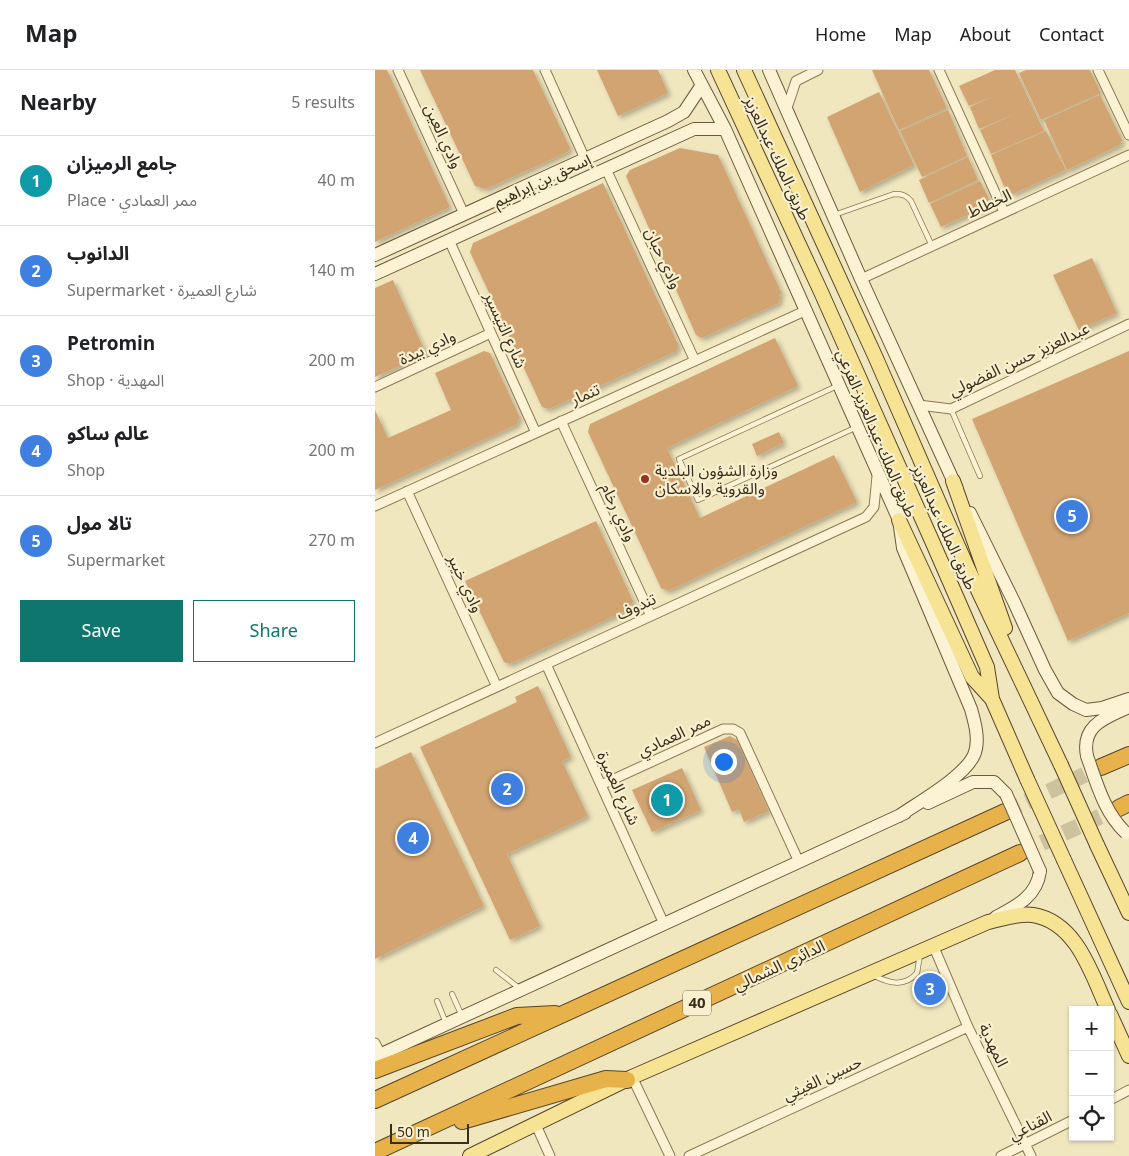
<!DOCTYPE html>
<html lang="en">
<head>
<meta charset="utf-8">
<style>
	:root { --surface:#fff; --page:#f2f2f2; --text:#202124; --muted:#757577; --line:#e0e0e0; --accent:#0f766e }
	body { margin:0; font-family:Georgia,"Noto Sans Arabic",serif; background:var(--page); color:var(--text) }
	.controls { position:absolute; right:15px; bottom:15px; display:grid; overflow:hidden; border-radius:0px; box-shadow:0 1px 4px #0004 }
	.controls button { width:45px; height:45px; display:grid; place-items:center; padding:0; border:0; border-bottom:1px solid var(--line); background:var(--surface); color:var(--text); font:25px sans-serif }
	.scale { position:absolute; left:15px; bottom:12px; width:79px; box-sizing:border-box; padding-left:5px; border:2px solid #392d1c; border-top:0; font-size:14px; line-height:18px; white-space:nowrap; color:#392d1c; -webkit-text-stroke:4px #f8f0cf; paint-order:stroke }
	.you { position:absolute; left:348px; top:691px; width:18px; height:18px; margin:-12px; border:4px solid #fff; border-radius:50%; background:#1a73e8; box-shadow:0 0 0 8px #1a73e833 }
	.badge { display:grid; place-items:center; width:32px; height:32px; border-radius:50%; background:var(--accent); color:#fff; font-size:16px; font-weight:700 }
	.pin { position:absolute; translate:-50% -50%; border:2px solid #fff; box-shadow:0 1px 5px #0006 }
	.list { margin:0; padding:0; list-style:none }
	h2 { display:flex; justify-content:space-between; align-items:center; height:65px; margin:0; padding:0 20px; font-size:21px }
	h2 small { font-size:16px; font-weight:400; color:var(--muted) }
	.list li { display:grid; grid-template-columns:32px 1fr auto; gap:15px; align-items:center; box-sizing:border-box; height:90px; padding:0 20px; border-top:1px solid var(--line) }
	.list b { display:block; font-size:19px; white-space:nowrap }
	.list p { margin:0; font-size:16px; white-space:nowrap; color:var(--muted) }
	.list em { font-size:16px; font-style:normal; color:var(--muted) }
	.actions { display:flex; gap:10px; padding:15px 20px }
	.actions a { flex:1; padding:11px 0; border:1px solid var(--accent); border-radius:0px; text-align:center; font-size:18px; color:var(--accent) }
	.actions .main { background:var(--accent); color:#fff }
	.icon { flex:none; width:28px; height:28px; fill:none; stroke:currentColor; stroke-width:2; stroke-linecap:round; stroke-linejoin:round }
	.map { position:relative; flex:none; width:754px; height:1086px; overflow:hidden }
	header { display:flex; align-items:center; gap:30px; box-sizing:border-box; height:70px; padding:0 25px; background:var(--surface); border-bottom:1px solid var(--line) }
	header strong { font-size:24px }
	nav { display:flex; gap:28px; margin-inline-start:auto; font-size:18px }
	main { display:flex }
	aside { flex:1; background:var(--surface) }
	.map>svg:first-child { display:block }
	.building { fill:#d1a472; filter:url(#shadow) }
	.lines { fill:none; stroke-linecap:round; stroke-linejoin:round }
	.highway-tunnel { stroke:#ccc29e; stroke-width:16; stroke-dasharray:16 8; stroke-linecap:butt }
	.lane-casing { stroke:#8b7856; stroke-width:6 }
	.street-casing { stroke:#8b7856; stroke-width:11 }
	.secondary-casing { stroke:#6c583a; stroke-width:14 }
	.primary-casing { stroke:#58452b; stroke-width:16 }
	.highway-casing { stroke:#58452b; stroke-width:18 }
	.lane { stroke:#fbf3d3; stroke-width:4.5 }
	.street { stroke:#fbf3d3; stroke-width:9 }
	.secondary { stroke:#fbf3d3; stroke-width:12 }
	.primary { stroke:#f7e394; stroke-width:14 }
	.highway { stroke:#e6b249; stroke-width:16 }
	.secondary-bridge-casing { stroke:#6c583a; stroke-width:14; stroke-linecap:butt }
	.primary-bridge-casing { stroke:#58452b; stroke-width:16; stroke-linecap:butt }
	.secondary-bridge { stroke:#fbf3d3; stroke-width:12 }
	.primary-bridge { stroke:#f7e394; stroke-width:14 }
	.poi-dot { fill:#9d2f22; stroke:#f8f0cf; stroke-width:2 }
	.labels { text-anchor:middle; stroke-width:4.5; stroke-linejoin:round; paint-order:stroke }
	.shield { fill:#f8f0cf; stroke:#726852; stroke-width:1 }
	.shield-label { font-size:15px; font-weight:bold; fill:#392d1c }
	.street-label { font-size:16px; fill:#392d1c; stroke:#f8f0cf }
	.poi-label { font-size:16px; fill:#392d1c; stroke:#f8f0cf; text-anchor:start }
</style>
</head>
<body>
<header>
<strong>Map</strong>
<nav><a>Home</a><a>Map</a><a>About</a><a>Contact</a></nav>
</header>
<main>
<aside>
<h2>Nearby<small>5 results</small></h2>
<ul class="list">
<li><span class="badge" style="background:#0f9aa8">1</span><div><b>جامع الرميزان</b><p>Place · ممر العمادي</p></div><em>40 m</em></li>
<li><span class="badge" style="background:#3f7fe0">2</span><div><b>الدانوب</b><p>Supermarket · شارع العميرة</p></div><em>140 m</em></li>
<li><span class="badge" style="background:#3f7fe0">3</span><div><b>Petromin</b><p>Shop · المهدية</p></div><em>200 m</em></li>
<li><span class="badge" style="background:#3f7fe0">4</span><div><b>عالم ساكو</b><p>Shop</p></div><em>200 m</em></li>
<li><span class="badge" style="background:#3f7fe0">5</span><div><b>تالا مول</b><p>Supermarket</p></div><em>270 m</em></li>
</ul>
<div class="actions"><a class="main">Save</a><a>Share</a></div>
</aside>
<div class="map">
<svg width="754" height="1086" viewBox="0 0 754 1086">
	<defs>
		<filter id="shadow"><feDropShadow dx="3" dy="3" stdDeviation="2.5" flood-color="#0004"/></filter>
	</defs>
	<rect width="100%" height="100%" fill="#f1e7bf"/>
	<!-- building -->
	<path class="building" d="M0,0H12L75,137L0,172Z
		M45,0H158L195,78L193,82L111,119L100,116Z
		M222,0H283L293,23L243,46Z
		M497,0H554L572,38L524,60Z
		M620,0H640L669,61L616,84L605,60L642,43L604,59L595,37L619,26L594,36L584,16Z
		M651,0H715L726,23L666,50L644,3Z
		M504,22L539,95L485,122L452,47Z
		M725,25L747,70L745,75L692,100L669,50Z
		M573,40L592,86L547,107L525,61Z
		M671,61L691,100L638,124L630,119L616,85Z
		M305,78L343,85L406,222L404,233L327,268L321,265L251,106L255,100Z
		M593,87L603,110L554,133L544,110Z
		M605,111L614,129L611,137L566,157L555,134Z
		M228,113L303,274L302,281L174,339L167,337L95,182L98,173Z
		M717,188L742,243L704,260L678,205Z
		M18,210L51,284L0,307V218Z
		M400,268L423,316L292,378L325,448L459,385L482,432L293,521L286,518L213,362L215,354Z
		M109,281L115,283L145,348L141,355L0,420V340L13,368L76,340L60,303Z
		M754,281V543L693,571L597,349Z
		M404,362L409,373L382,386L377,374Z
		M221,451L258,531L255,539L135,594L129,592L90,511Z
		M163,616L196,687L187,691L213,746L132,784L165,856L135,870L45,677L142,632L140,627Z
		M355,666L362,670L394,741L369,752L364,739L357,742L329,677Z
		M36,682L109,836L0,889V699Z
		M307,698L326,740L277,762L257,720Z"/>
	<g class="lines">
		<!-- highway-tunnel -->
		<path class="highway-tunnel" d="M630,742L726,697
			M645,783L744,738"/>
		<!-- lane casing -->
		<g class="lane-casing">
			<path id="lane" d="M459,145L519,124C527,124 531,125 536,131L557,176
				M462,316L304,389L323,430L482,357
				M576,339L605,406
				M121,900L144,918
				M498,905C513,913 529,918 542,903L545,885
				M77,924L87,946
				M62,931L71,953"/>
		</g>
		<!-- street casing -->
		<g class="street-casing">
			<path id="street" d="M23,0L89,144
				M170,0L210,89
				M564,0L629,142
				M723,0L754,65
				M411,41L421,11L443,0
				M231,99L320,291
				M74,170L161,363
				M486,209L754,85
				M0,317L116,263
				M544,335L576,339L754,254
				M186,351L276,546
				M32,421L122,617
				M0,436L432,240
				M171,594L289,854
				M0,673L491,447L499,437L502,406
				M226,715L348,659H358L365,663L424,792
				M558,875L593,957L656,1086
				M0,973L6,985
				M257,1007L295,1086
				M735,1030L754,1020
				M161,1055L175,1086
				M314,1086L593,957
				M626,1086L698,1050"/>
		</g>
		<!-- secondary casing -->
		<g class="secondary-casing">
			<path id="secondary" d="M319,0L350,59L524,450L528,478L596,639C600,653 605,671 599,685C589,707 544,732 524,746
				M394,0L486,209L582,419
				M0,185L293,51L309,42L327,15
				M0,204L319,59H350
				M595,443L639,532L670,600L683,623L698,634L711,640L727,638L754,629
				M712,686C706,655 730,648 754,637
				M553,733L598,712H619L631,724
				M621,847C642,836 662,826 665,801
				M0,987L530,743"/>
		</g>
		<!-- primary casing -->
		<g class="primary-casing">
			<path id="primary" d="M343,0L446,222L557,471L612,597L617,629L652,709
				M369,0L500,286L593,499L686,695
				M578,411L630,558
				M524,450L597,607L617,629
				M722,775L754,843
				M689,790L754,932
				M735,944L754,986
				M95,1086L257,1007L613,852C627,849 643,843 658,845C702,852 717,905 733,940"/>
		</g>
		<!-- highway casing -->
		<g class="highway-casing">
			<path id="highway" d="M726,697L754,685
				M744,738L754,733
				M0,1000L142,946L180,944
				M0,1030L630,742
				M87,1051L231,1009L252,1010
				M0,1082L645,783"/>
		</g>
		<!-- lane -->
		<use href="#lane" class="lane"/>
		<!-- street -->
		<use href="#street" class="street"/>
		<!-- secondary -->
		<use href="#secondary" class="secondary"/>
		<!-- primary -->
		<use href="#primary" class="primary"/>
		<!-- highway -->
		<use href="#highway" class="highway"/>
		<!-- secondary-bridge casing -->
		<g class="secondary-bridge-casing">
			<path id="secondary-bridge" d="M712,686C722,714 729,742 751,763
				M631,724L665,801"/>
		</g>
		<!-- primary-bridge casing -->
		<g class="primary-bridge-casing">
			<path id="primary-bridge" d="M686,695L722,775
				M652,709L689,790"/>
		</g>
		<!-- secondary-bridge -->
		<use href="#secondary-bridge" class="secondary-bridge"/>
		<!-- primary-bridge -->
		<use href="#primary-bridge" class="primary-bridge"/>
	</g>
	<!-- markers -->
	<circle class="poi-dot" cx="270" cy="409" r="5"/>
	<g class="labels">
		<!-- shield labels -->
		<rect class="shield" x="308" y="920.5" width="28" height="25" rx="4"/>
		<g class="shield-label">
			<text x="322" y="938">40</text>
		</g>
		<!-- street labels -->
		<g class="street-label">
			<text transform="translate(69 66) rotate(65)" y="6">وادي العين</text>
			<text transform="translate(403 88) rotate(65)" y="6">طريق الملك عبدالعزيز</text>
			<text transform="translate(167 110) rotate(-25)" y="6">إسحق بن إبراهيم</text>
			<text transform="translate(614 133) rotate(-25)" y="6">الخطاط</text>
			<text transform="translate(289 188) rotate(65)" y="6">وادي حبان</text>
			<text transform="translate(131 260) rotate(66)" y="6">شارع التيسير</text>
			<text transform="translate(52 277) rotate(-25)" y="6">وادي بيدة</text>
			<text transform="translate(644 289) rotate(-25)" y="6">عبدالعزيز حسن الفضولي</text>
			<text transform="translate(210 324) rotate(-24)" y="6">تنمار</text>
			<text transform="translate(502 363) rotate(67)" y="6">طريق الملك عبدالعزيز الفرعي</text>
			<text transform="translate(244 442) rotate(65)" y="6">وادي رخام</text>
			<text transform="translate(570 457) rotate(66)" y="6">طريق الملك عبدالعزيز</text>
			<text transform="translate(91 513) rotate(65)" y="6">وادي خيبر</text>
			<text transform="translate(261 536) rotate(-25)" y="6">تندوف</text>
			<text transform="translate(299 665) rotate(-25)" y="6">ممر العمادي</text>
			<text transform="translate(244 718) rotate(65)" y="6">شارع العميرة</text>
			<text transform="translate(404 895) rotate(-25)" y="6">الدائري الشمالي</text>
			<text transform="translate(619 975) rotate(64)" y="6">المهدية</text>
			<text transform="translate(447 1008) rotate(-25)" y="6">حسين الغيثي</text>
			<text transform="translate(655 1055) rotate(-27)" y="6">القناعي</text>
		</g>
		<!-- poi labels -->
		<g class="poi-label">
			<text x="280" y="406">وزارة الشؤون البلدية<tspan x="280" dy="18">والقروية والاسكان</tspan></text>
		</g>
	</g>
</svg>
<div class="controls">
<button>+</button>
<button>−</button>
<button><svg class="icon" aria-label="locate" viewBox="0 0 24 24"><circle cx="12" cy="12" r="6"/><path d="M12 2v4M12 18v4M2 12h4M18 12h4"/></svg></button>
</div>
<div class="scale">50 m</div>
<div class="you"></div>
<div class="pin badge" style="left:292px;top:730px;background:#0f9aa8">1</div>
<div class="pin badge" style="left:132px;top:719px;background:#3f7fe0">2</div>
<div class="pin badge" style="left:555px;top:919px;background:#3f7fe0">3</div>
<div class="pin badge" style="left:38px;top:768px;background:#3f7fe0">4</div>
<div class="pin badge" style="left:697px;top:446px;background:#3f7fe0">5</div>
</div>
</main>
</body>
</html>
